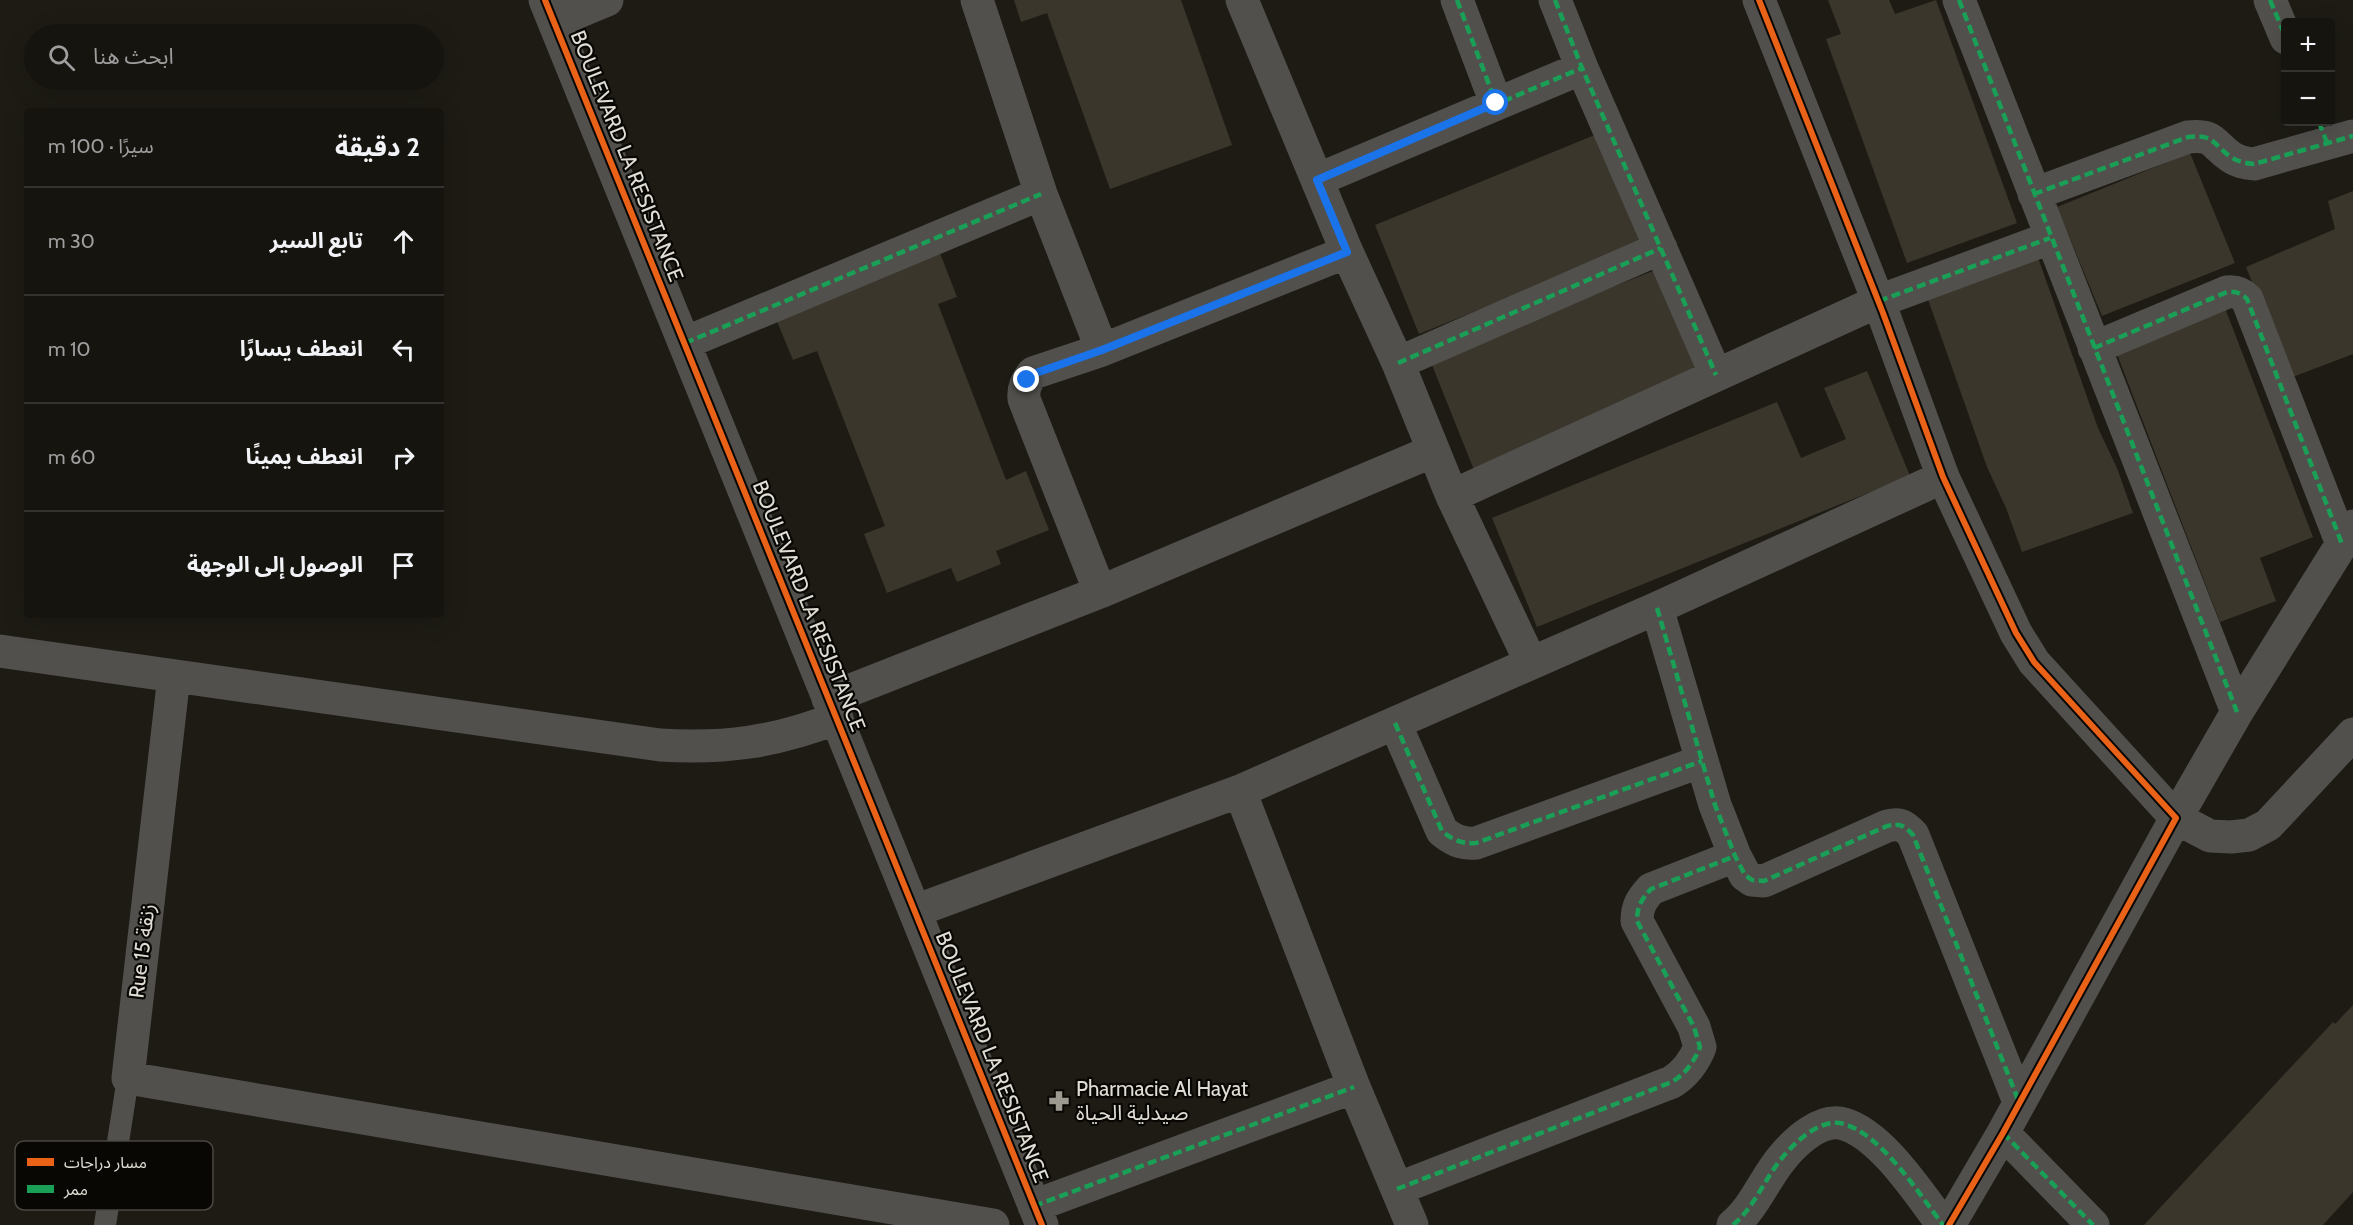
<!DOCTYPE html>
<html lang="ar">
<head>
<meta charset="utf-8">
<style>
	:root { --surface:#16140f; --page:#1f1d18; --text:#f1f3f6; --muted:#9e9e9e; --line:#35332f }
	body { margin:0; font-family:Cabin,"Noto Sans Arabic",sans-serif; background:var(--page); color:var(--text); direction:rtl }
	.controls { position:absolute; right:18px; top:18px; display:grid; overflow:hidden; border-radius:6px; box-shadow:0 6px 24px #0002 }
	.controls button { width:54px; height:54px; display:grid; place-items:center; padding:0; border:0; border-bottom:2px solid var(--line); background:var(--surface); color:var(--text); font:30px sans-serif }
	.stop { position:absolute; width:18px; height:18px; margin:-14px; border:4px solid #1a73e8; border-radius:50%; background:#fff }
	.stop.end { background:#1a73e8; border-color:#fff; box-shadow:0 2px 6px #0008 }
	.list { margin:0; padding:0; list-style:none }
	h2 { display:flex; justify-content:space-between; align-items:center; height:78px; margin:0; padding:0 24px; font-size:26px }
	h2 small { font-size:20px; font-weight:400; color:var(--muted) }
	.list li { display:grid; grid-template-columns:39px 1fr auto; gap:18px; align-items:center; box-sizing:border-box; height:108px; padding:0 24px; border-top:2px solid var(--line) }
	.list b { display:block; font-size:22px; white-space:nowrap }
	.list em { font-size:20px; font-style:normal; color:var(--muted) }
	.icon { flex:none; width:33px; height:33px; fill:none; stroke:currentColor; stroke-width:2; stroke-linecap:round; stroke-linejoin:round }
	.map { position:relative; flex:none; width:2353px; height:1225px; overflow:hidden; direction:ltr }
	.search { position:absolute; background:var(--surface); box-shadow:0 6px 24px #0002; left:24px; top:24px; width:420px; height:66px; display:flex; align-items:center; gap:15px; box-sizing:border-box; padding:0 21px; border-radius:33px; color:var(--muted); font-size:22px }
	.panel { position:absolute; background:var(--surface); box-shadow:0 6px 24px #0002; left:24px; top:108px; width:420px; height:510px; border-radius:6px; direction:rtl }
	.map>svg:first-child { display:block }
	.building { fill:#3a362b }
	.lines { fill:none; stroke-linecap:round; stroke-linejoin:round }
	.service { stroke:#51504d; stroke-width:22 }
	.minor { stroke:#51504d; stroke-width:33 }
	.quiet { stroke:#1a9f57; stroke-width:4.5; stroke-dasharray:9 4.5; stroke-linecap:butt }
	.cycleway-casing { stroke:#090703; stroke-width:10 }
	.cycleway { stroke:#ea6118; stroke-width:6 }
	.route { stroke:#1a73e8; stroke-width:8 }
	.labels { text-anchor:middle; stroke-width:4.5; stroke-linejoin:round; paint-order:stroke }
	.street-label { font-size:21px; fill:#e0ddd5; stroke:#090703 }
	.poi-label { font-size:21px; fill:#e0ddd5; stroke:#090703; text-anchor:start }
	.key { fill:#090703; stroke:#4a4742; stroke-width:1.5 }
	.key-label { font-size:16px; fill:#e0ddd5 }
</style>
</head>
<body>
<div class="map">
<svg width="2353" height="1225" viewBox="0 0 2353 1225">
	<rect width="100%" height="100%" fill="#1d1b14"/>
	<!-- building -->
	<path class="building" d="M1014,0H1181L1232,145L1110,189L1047,13L1021,22Z
		M1828,0H1889L1895,14L1936,0L2017,223L1907,263L1826,39L1841,34Z
		M1602,132L1647,242L1419,334L1375,225Z
		M2190,153L2235,263L2102,316L2057,207Z
		M2353,191V354L2290,378L2246,267L2335,229L2328,201Z
		M2035,249L2098,428L2117,468L2133,513L2022,552L2006,508L1987,467L1924,288Z
		M940,253L957,297L938,304L1006,480L1026,471L1049,530L996,551L1001,564L957,582L951,568L887,593L864,534L885,526L817,351L793,360L776,319Z
		M1658,269L1702,378L1474,470L1430,360Z
		M2225,308L2313,537L2260,558L2276,601L2220,622L2115,349Z
		M1867,371L1910,476L1537,627L1492,518L1777,402L1801,458L1846,439L1824,388Z
		M2353,1005V1192L2323,1225H2144L2333,1022L2335,1024Z"/>
	<g class="lines">
		<!-- service -->
		<path class="service" d="M105,1225L128,1078"/>
		<!-- minor -->
		<path class="minor" d="M545,0L1042,1225
			M977,0L1041,194L1102,350
			M1242,0L1347,252L1398,363L1452,496L1531,663
			M1457,0L1496,103
			M1555,0L1582,68L1716,375
			M1759,0L1883,313L1943,477L2016,633L2034,662L2176,818L2003,1133L1949,1225
			M1959,0L2237,712
			M2270,0L2286,38
			M554,22L607,0
			M1317,180L1582,68
			M2034,194L2188,137C2215,134 2212,144 2231,157C2238,162 2246,163 2254,164L2353,136
			M685,343L1041,194
			M2094,348L2227,292C2236,291 2241,293 2247,299L2342,544
			M1398,363L1661,248
			M1452,496L1879,301L2050,238
			M2353,526L2237,712L2176,818L2210,836L2231,837L2249,835L2268,825L2353,734
			M1100,592L1024,399C1023,388 1026,382 1033,373L1102,350L1347,252
			M1657,608L1715,805L1735,856L1745,875L1752,880L1764,881L1887,826C1900,823 1904,825 1913,835L2019,1102
			M0,651L660,745C725,749 776,742 837,718
			M174,676L128,1078L993,1225
			M828,699L1100,592L1433,451
			M1395,723L1442,831C1453,840 1461,844 1476,843L1702,761
			M1240,791L1354,1087L1412,1225
			M915,911L1240,791L1657,608L1943,477
			M2003,1133L2093,1225
			M1397,1189L1672,1082C1686,1073 1694,1062 1700,1047L1694,1027L1637,921C1637,907 1641,900 1651,889L1735,856
			M1034,1206L1354,1087
			M1733,1225C1754,1208 1765,1178 1782,1158C1795,1142 1821,1117 1844,1124C1882,1135 1920,1195 1943,1225"/>
		<!-- quiet -->
		<path class="quiet" d="M1457,0L1496,103
			M1555,0L1582,68L1716,375
			M1959,0L2237,712
			M2270,0L2286,38
			M2319,122L2327,143
			M1317,180L1582,68
			M2034,194L2188,137C2215,134 2212,144 2231,157C2238,162 2246,163 2254,164L2353,136
			M1879,301L2050,238
			M685,343L1041,194
			M2094,348L2227,292C2236,291 2241,293 2247,299L2342,544
			M1102,350L1347,252
			M1398,363L1661,248
			M1657,608L1715,805L1735,856L1745,875L1752,880L1764,881L1887,826C1900,823 1904,825 1913,835L2019,1102
			M1395,723L1442,831C1453,840 1461,844 1476,843L1702,761
			M2003,1133L2093,1225
			M1397,1189L1672,1082C1686,1073 1694,1062 1700,1047L1694,1027L1637,921C1637,907 1641,900 1651,889L1735,856
			M1034,1206L1354,1087
			M1733,1225C1754,1208 1765,1178 1782,1158C1795,1142 1821,1117 1844,1124C1882,1135 1920,1195 1943,1225"/>
		<!-- cycleway casing -->
		<g class="cycleway-casing">
			<path id="cycleway" d="M545,0L1042,1225
				M1759,0L1883,313L1943,477L2016,633L2034,662L2176,818L2003,1133L1949,1225"/>
		</g>
		<!-- cycleway -->
		<use href="#cycleway" class="cycleway"/>
	</g>
	<g class="lines">
		<!-- route -->
		<path class="route" d="M1027,380L1033,374L1102,350L1347,252L1317,180L1496,103"/>
	</g>
	<!-- icons -->
	<defs>
		<g id="pharmacy-bare" transform="scale(1.62)"><path d="M-2-6h4v4h4v4h-4v4h-4v-4h-4v-4h4Z" fill="#9c9991" stroke="#090703" stroke-width="2.5" paint-order="stroke"/></g>
	</defs>
	<g fill-rule="evenodd">
		<use href="#pharmacy-bare" x="1059" y="1101"/>
	</g>
	<g class="labels">
		<!-- street labels -->
		<g class="street-label">
			<text transform="translate(627 156) rotate(68)" y="7">BOULEVARD LA RESISTANCE</text>
			<text transform="translate(809 606) rotate(68)" y="7">BOULEVARD LA RESISTANCE</text>
			<text transform="translate(142 951) rotate(-83)" y="7">Rue 15 زنقة</text>
			<text transform="translate(992 1057) rotate(68)" y="7">BOULEVARD LA RESISTANCE</text>
		</g>
		<!-- poi labels -->
		<g class="poi-label">
			<text x="1076" y="1096">Pharmacie Al Hayat<tspan x="1076" dy="24">صيدلية الحياة</tspan></text>
		</g>
	</g>
	<!-- legend -->
	<rect x="15" y="1141" width="198" height="69" rx="9" class="key"/>
	<rect x="27" y="1158" width="27" height="8" fill="#ea6118"/>
	<rect x="27" y="1185" width="27" height="8" fill="#1a9f57"/>
	<g class="key-label">
		<text x="64" y="1168">مسار دراجات</text>
		<text x="64" y="1195">ممر</text>
	</g>
</svg>
<div class="controls">
<button>+</button>
<button>−</button>
</div>
<div class="stop" style="left:1496px;top:103px"></div>
<div class="stop end" style="left:1027px;top:380px"></div>
<div class="search"><svg class="icon" aria-label="search" viewBox="0 0 24 24"><circle cx="10" cy="10" r="6"/><path d="M15 15l6 6"/></svg>ابحث هنا</div>
<section class="panel">
<h2>2 دقيقة<small>سيرًا · 100 m</small></h2>
<ul class="list">
<li><svg class="icon" aria-label="ahead" viewBox="0 0 24 24"><path d="M12 20V5M6 11l6-6 6 6"/></svg><div><b>تابع السير</b></div><em>30 m</em></li>
<li><svg class="icon" aria-label="left" viewBox="0 0 24 24"><path d="M17 20v-9H6M10 6l-5 5 5 5"/></svg><div><b>انعطف يسارًا</b></div><em>10 m</em></li>
<li><svg class="icon" aria-label="right" viewBox="0 0 24 24"><path d="M7 20v-9h11M14 6l5 5-5 5"/></svg><div><b>انعطف يمينًا</b></div><em>60 m</em></li>
<li><svg class="icon" aria-label="arrive" viewBox="0 0 24 24"><path d="M6 21V4h12l-3 4 3 4H6"/></svg><div><b>الوصول إلى الوجهة</b></div></li>
</ul>
</section>
</div>
</body>
</html>
